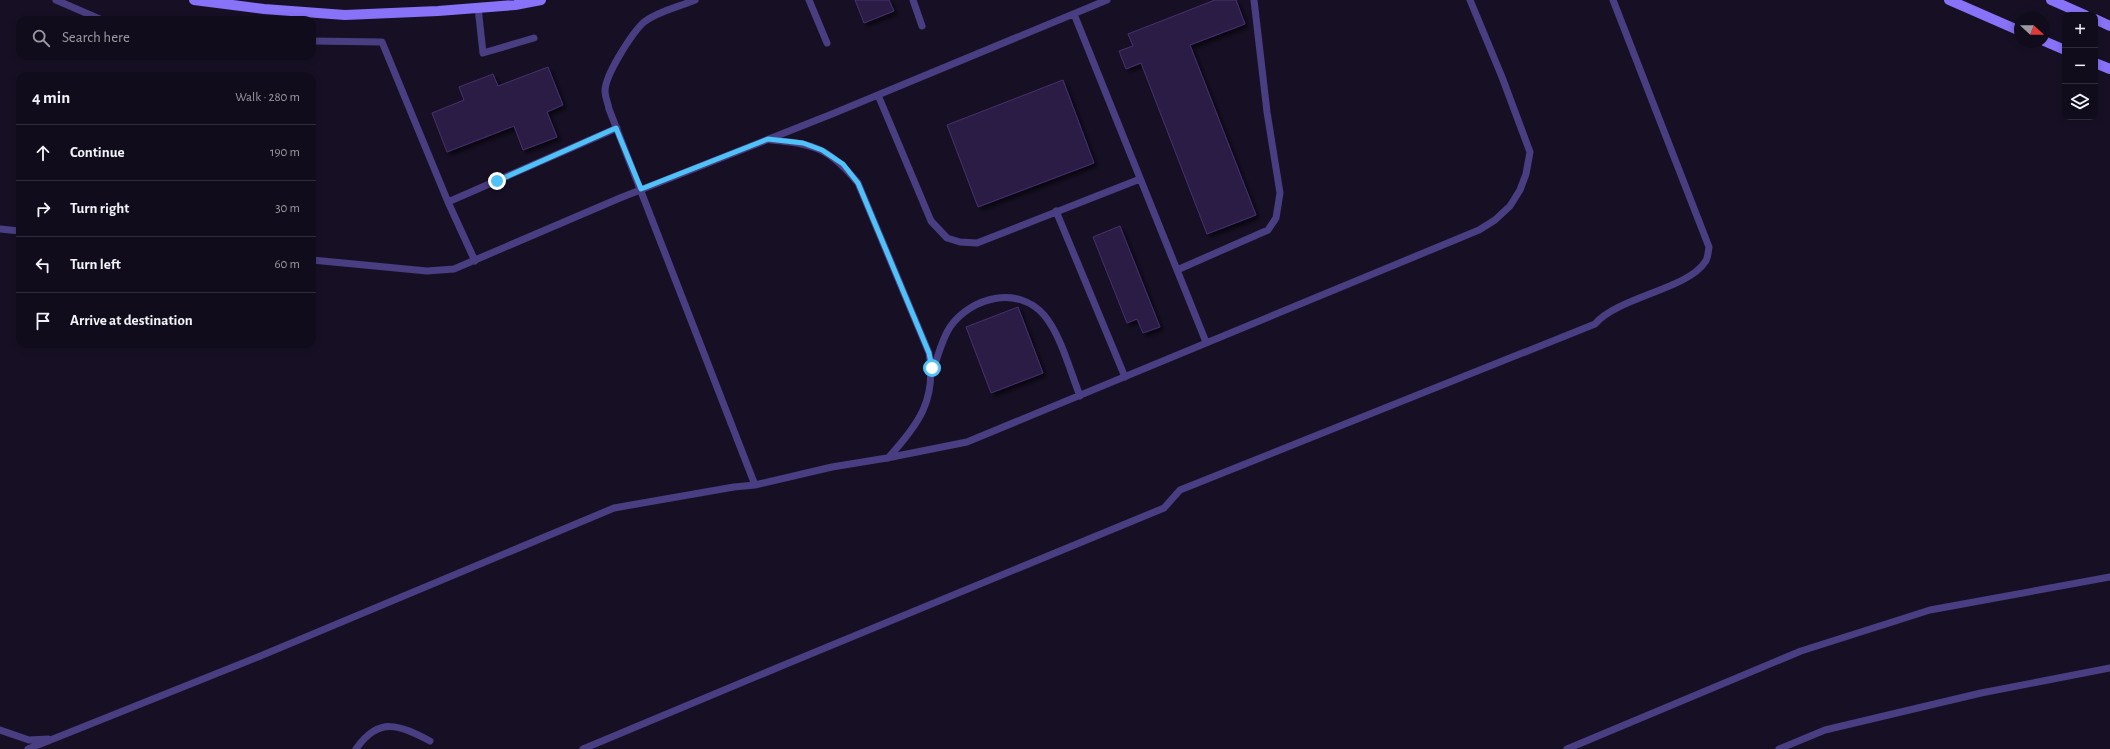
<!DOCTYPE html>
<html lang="en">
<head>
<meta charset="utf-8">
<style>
	:root { --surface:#110c1c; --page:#1e1a29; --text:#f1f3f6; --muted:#9c9ba3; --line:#302c3b }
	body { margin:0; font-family:"Alegreya Sans",sans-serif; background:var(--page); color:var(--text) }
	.controls { position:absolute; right:12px; top:12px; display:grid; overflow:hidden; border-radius:8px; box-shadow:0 2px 6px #0003 }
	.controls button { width:36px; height:36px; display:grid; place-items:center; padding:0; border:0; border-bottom:1px solid var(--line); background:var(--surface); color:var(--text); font:20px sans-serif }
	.compass { position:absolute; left:2014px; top:12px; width:36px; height:36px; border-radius:50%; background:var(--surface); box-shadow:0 2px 6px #0003; rotate:112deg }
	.stop { position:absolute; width:12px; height:12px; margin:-9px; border:3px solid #4fc3f7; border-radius:50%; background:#fff }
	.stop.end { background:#4fc3f7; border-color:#fff; box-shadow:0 1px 4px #0008 }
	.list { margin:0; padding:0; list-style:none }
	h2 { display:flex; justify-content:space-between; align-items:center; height:52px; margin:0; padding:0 16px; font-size:17px }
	h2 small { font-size:13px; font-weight:400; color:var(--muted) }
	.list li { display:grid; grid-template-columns:26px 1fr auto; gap:12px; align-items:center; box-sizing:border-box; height:56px; padding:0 16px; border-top:1px solid var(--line) }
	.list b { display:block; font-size:15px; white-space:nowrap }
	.list em { font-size:13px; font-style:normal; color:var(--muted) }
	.icon { flex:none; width:22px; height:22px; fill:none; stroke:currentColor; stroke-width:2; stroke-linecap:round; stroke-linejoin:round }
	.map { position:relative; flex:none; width:2110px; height:749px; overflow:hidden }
	.search { position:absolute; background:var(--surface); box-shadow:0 2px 6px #0003; left:16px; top:16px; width:300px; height:44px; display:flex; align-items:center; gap:10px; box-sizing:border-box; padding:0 14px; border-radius:12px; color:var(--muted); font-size:15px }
	.panel { position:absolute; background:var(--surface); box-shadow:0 2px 6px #0003; left:16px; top:72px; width:300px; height:276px; border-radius:12px }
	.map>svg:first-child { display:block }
	.building { fill:#2b1d45; stroke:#463070; filter:url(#shadow) }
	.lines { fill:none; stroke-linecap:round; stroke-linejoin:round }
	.lane { stroke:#493e82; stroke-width:7 }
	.secondary { stroke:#8872f8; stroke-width:10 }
	.route { stroke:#4fc3f7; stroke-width:5 }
</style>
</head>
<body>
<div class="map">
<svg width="2110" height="749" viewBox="0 0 2110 749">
	<defs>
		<filter id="shadow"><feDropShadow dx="3.5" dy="3.5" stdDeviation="2" flood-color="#0009"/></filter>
	</defs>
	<rect width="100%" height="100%" fill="#171025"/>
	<!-- building -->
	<path class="building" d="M855,0H889L894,11L864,23Z
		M1215,0H1236L1245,24L1190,45L1256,215L1207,234L1141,63L1126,69L1119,51L1133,46L1128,34Z
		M548,67L563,105L547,112L557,137L523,150L514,126L447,152L432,113L464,100L459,87L493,74L498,86Z
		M1063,80L1094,163L978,207L947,125Z
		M1120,226L1160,327L1143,333L1137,319L1127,323L1093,237Z
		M1018,307L1043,373L991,393L966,327Z"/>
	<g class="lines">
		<!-- lane -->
		<path class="lane" d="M56,0L102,20
			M695,0C679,7 658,11 644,22C632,33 605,75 605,91C605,97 608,103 609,109L755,485
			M809,0L827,43
			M913,0L922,26
			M478,7L483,53L534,38
			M1074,14L1206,342
			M312,41L382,42L448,202L475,261
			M878,95L931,221L947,238L960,242L977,243L1140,179
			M771,140C815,144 829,148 858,183L929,353C937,400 918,425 888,458
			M448,202L617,128
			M1056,211L1125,377
			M0,229L20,231
			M312,260L427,271L454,269L620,198L832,114L1107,0
			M1177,270L1268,230L1276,218L1280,193L1267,112L1254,0
			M933,370C938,356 942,339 950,327C971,297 1018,285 1044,315C1061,335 1070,371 1080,396
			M0,730L29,740L48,739
			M28,749L258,657L614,508L734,487L755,485L832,467L887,458L967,442L1479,230L1495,220L1510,206L1520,190L1526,174L1530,152L1502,77L1470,0
			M356,749C379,716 399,725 430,741
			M583,749C776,667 970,589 1164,508L1180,490L1595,324C1618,297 1688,289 1705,262C1708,259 1708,252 1709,247L1613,0
			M1567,749L1801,651L1930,610L2110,577
			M1779,749L1825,730L1981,693L2110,668"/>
		<!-- secondary -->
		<path class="secondary" d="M194,0L264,9L345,15L438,11L515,5L541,0
			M1949,0L2020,31
			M2051,0L2085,15
			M2095,19L2110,26
			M2044,41L2065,50
			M2095,63L2110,69"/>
	</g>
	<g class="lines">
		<!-- route -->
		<path class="route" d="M497,181L616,128L641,189L768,139L803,143L822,150L843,164L858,183L929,353L932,368"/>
	</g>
</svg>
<div class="controls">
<button>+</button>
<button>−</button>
<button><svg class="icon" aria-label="layers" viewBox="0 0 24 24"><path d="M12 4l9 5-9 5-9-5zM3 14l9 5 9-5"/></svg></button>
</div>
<svg class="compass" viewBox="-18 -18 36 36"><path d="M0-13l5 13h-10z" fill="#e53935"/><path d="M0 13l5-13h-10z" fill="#9c9ba3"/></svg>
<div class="stop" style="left:932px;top:368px"></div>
<div class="stop end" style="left:497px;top:181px"></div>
<div class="search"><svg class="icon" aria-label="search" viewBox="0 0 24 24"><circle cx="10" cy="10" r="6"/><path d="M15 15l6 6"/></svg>Search here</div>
<section class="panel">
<h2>4 min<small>Walk · 280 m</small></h2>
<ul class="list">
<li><svg class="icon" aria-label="ahead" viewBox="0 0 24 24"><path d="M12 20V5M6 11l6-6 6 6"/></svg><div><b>Continue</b></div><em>190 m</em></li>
<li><svg class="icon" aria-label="right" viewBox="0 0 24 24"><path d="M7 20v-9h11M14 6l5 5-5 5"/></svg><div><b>Turn right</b></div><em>30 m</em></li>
<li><svg class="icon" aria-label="left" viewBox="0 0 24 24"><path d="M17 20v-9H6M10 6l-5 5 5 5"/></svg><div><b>Turn left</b></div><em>60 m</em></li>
<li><svg class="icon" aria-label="arrive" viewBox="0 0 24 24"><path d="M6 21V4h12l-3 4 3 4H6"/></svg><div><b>Arrive at destination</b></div></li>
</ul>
</section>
</div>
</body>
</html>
